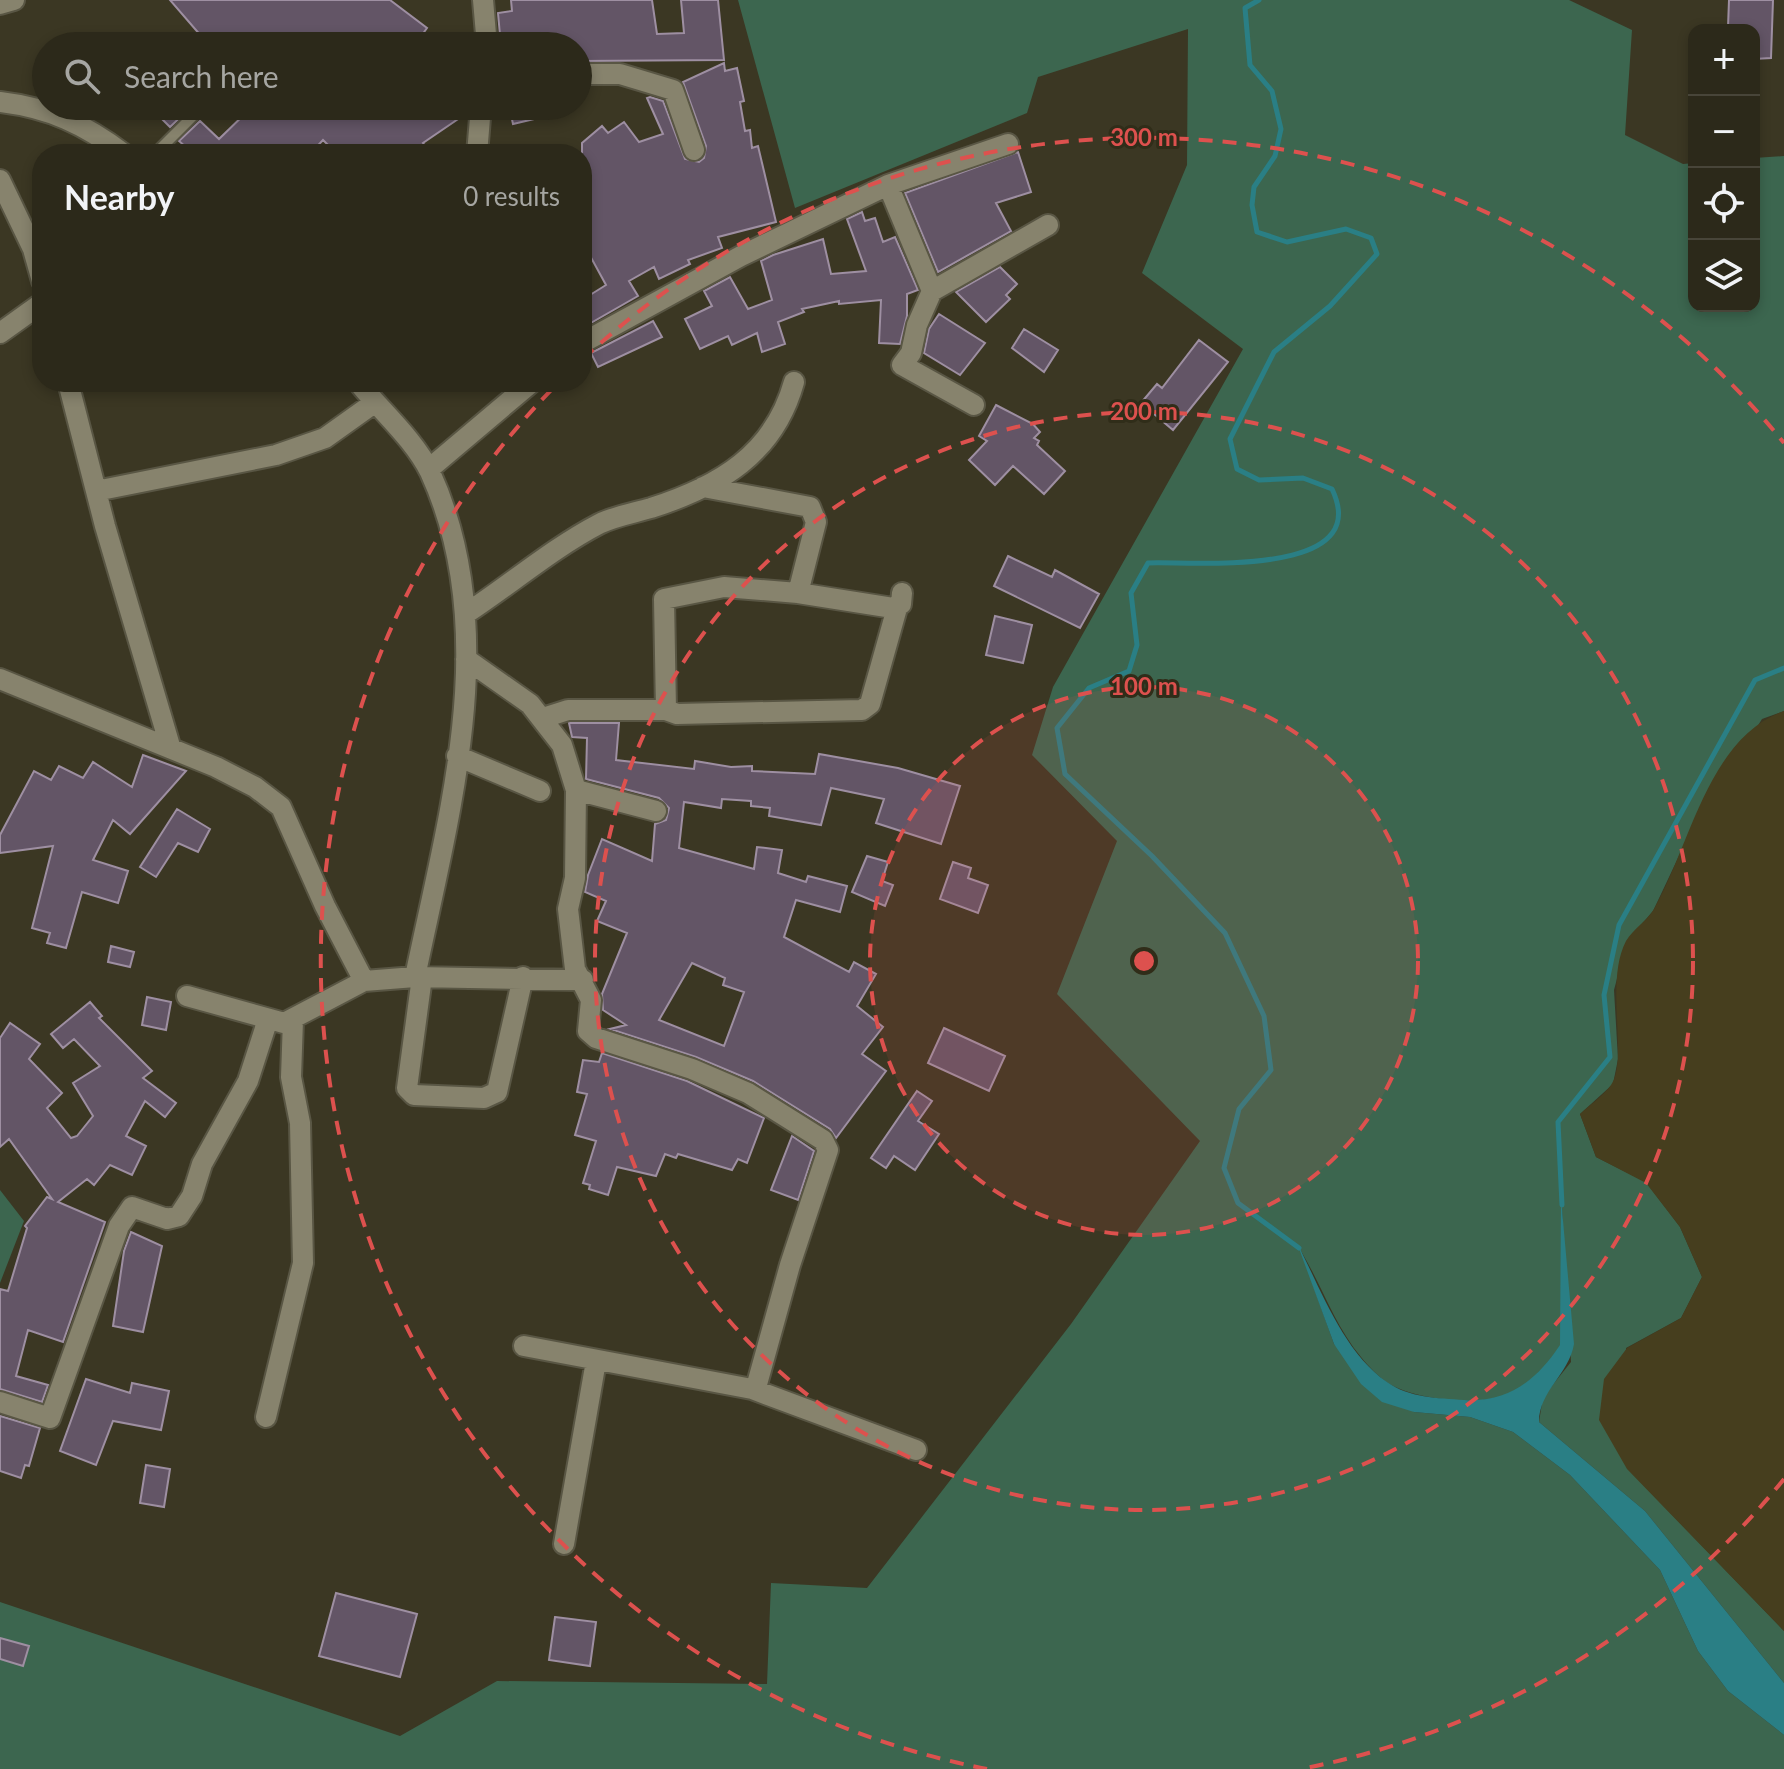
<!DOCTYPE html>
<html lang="en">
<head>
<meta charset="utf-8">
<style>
	:root { --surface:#2c291a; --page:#343123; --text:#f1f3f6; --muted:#a6a6a2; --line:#484539 }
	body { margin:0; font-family:Lato,sans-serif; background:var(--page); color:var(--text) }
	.controls { position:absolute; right:24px; top:24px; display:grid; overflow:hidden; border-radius:16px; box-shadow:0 4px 12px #0003 }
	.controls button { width:72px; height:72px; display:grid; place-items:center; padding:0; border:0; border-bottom:2px solid var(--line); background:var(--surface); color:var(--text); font:40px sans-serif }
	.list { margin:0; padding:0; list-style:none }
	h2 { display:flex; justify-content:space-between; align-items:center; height:104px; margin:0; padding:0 32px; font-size:34px }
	h2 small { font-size:26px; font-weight:400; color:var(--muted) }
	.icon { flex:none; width:44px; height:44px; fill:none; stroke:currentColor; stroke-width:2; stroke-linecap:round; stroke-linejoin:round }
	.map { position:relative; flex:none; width:1784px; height:1769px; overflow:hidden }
	.search { position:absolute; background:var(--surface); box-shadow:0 4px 12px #0003; left:32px; top:32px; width:560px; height:88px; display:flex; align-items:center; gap:20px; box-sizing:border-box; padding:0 28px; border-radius:44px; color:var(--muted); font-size:30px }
	.panel { position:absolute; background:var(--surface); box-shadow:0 4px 12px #0003; left:32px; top:144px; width:560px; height:248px; border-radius:32px }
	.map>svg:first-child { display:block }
	.green { fill:#3c664f }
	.sand { fill:#463e1e }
	.water { fill:#2a7f85 }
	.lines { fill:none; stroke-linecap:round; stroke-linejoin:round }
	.stream { stroke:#2a7f85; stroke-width:5 }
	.building { fill:#635566; stroke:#9e8fa2; stroke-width:2; fill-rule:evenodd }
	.service-casing { stroke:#595644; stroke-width:14 }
	.minor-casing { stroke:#595644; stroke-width:24 }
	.service { stroke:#87836d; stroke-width:10 }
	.minor { stroke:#87836d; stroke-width:20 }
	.ring { fill:none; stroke:#dd514e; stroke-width:4; stroke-dasharray:14 10 }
	.centre { fill:#dd514e; stroke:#302d19; stroke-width:4 }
	.ring-label { font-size:24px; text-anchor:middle; font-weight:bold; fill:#dd514e; stroke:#302d19; stroke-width:6; stroke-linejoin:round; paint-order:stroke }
</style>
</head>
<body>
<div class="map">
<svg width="1784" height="1769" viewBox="0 0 1784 1769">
	<rect width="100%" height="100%" fill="#3b3723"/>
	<!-- green -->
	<path class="green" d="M738,0H1569L1632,30L1625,135L1683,164L1694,163V306H1754V158L1784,156V711L1762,719L1687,839L1653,911L1627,941L1614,990L1618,1059L1613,1084L1580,1114L1596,1157L1646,1182L1680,1227L1702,1277L1681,1318L1626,1348L1628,1469L1784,1631V1683L1645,1511L1539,1422L1543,1397L1571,1362L1562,1211L1561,1345C1550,1361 1535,1380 1519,1390C1490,1408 1416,1401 1388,1383C1379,1377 1368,1366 1361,1357C1335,1326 1322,1286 1301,1251L1334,1344L1414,1412L1470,1417L1513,1432L1570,1475L1660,1570L1698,1651L1728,1691L1784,1735V1769H0V1602L400,1736L497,1681L767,1684L771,1583L867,1588L1071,1324L1200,1141L1057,994L1117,841L1032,755L1053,687L1243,349L1142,273L1187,165L1188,29L1038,77L1027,113L795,208Z
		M0,1190L24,1221L0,1283Z"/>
	<!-- sand -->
	<path class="sand" d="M1784,711V1631L1627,1469L1599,1420L1604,1379L1627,1348L1681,1318L1702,1277L1680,1227L1646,1183L1596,1157L1580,1114C1590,1105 1604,1095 1611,1085C1629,1059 1604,983 1626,941C1633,929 1647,921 1654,909C1691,844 1708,738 1784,711Z"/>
	<!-- water -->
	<path class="water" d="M1561,1198L1574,1344C1569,1374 1539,1391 1539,1422L1645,1511L1784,1683V1735L1728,1691L1698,1651L1660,1570L1570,1475L1513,1432L1470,1417L1414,1412L1382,1402L1361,1384L1334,1344L1297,1243C1321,1289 1343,1352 1387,1382C1409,1398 1438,1398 1464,1400C1508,1403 1537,1380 1560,1345Z"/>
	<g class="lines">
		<!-- stream -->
		<path class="stream" d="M1259,0L1245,8L1250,65L1272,91L1281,129L1275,156L1254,187L1252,205L1257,232L1287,242L1346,229L1371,238L1377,254L1330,306L1274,352L1230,439L1237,469L1259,480L1303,478L1332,489C1375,579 1193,561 1148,563L1131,593L1137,645L1129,671L1089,688L1057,728L1065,774L1152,856L1225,933L1264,1016L1271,1070L1239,1109L1224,1168L1238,1203L1299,1248
			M1562,1205L1558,1122L1610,1057L1604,995L1619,925L1755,680L1784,668"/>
	</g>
	<!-- building -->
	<path class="building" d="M170,0H390L427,28L414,46H193L202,37Z
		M511,0H652L657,34L684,33L681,0H718L724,60L578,61V46H501L498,13L512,11Z
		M1729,0H1773L1771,58L1754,59V30L1728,27Z
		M724,63L725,71L737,68L744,101L740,102L745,131L750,130L752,148L758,146L776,222L718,237L722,248L688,260L690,264L659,279L654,267L629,281L638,296L582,328V300L606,285L582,241V143L602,126L608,133L624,122L639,142L663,134L647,98L650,97L663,101L685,159L699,162L704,158L706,146L683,82Z
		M149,106H184L188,110L170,127Z
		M253,106H458L464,115L423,143L431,154H337L323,140L310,154H194L179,141L200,121L219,139Z
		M509,106H563L564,112L513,124Z
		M1018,152L1031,192L996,203L1011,231L938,272L905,193Z
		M862,212L865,221L875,218L883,242L895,237L918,290L907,294V316L900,344L879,343L881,300L839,304V301L802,309L804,312L778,322L785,344L762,352L757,333L732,345L728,336L700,349L685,319L712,306L704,291L730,277L748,309L772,300L761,261L773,255L823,239L831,274L866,271L847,219Z
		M1000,267L1017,284L1006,295L1010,299L986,322L956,292Z
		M939,314L985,343L960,375L924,353L929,329Z
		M653,321L662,337L598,367L591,353Z
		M1024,329L1058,350L1044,372L1012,348Z
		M1199,340L1228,362L1173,430L1141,403L1157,384L1162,388Z
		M996,405L1033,424L1040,432L1034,438L1039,441L1037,445L1065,471L1044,494L1013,466L995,485L969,460L987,441L979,436Z
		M1008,556L1052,577L1055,570L1099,594L1080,628L994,586Z
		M995,616L1032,625L1023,663L986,655Z
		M569,723H619L616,760L694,769L695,761L731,767L752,766V771L815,774L819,754L898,768L960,786L941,844L876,823L884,799L831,788L821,825L769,816L770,808L751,806V801L722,799L721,808L684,802L679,848L754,869L757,847L782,850L778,873L806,882L808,876L847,886L840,912L796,900L784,937L849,972L854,962L876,974L857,1006L883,1027L862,1054L886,1071L836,1138L830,1129L753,1081L696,1057L610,1029L626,1025L603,1010L602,994L627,933L597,921L606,901L585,892L588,875L602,839L652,861L655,824L666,820L669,808L659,798L586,779L587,738L572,737ZM692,963L725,978L723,985L744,992L724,1046L659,1020Z
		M143,755L186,771L130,834L113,820L93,860L128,871L118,903L82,892L66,948L47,943L50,933L32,928L53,846L0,853V835L34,771L51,780L59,766L83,778L93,762L132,787Z
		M177,809L210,829L198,852L178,843L156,877L140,867Z
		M867,856L888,862L882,881L893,885L885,906L852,892Z
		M953,862L971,868L968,878L988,885L978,913L940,899Z
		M111,946L134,952L130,967L108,962Z
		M147,997L171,1002L166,1030L142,1025Z
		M90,1002L102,1016L99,1018L152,1071L143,1078L176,1103L165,1117L145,1101L126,1136L146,1146L132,1175L110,1165L94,1185L87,1179L58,1202L105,1222L63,1342L28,1330L16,1376L48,1385L42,1402L0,1389V1289L8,1291L27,1228L25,1226L47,1197L52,1199L9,1139L0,1147V1038L10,1023L40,1044L29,1059L62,1093L47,1108L71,1138L77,1136L93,1116L73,1083L100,1066L74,1039L63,1048L51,1034Z
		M944,1028L1005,1056L989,1091L928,1063Z
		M602,1053L687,1081L764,1118L747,1163L738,1159L732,1170L678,1154L676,1158L665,1154L656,1176L617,1167L608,1195L589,1189L590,1185L583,1183L596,1141L575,1135L587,1094L577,1092L583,1060L599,1062Z
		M917,1091L932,1101L918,1121L939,1134L915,1170L894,1156L886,1168L871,1158Z
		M792,1136L814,1151L798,1200L771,1190Z
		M131,1232L162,1246L143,1332L113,1326L124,1251Z
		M86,1379L130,1393L132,1383L169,1391L161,1430L113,1421L96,1465L60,1451Z
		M0,1416L40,1428L29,1466L25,1465L21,1478L0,1471Z
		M146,1465L170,1469L164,1507L140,1503Z
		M336,1593L417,1614L400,1677L319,1656Z
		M555,1617L596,1622L590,1666L549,1660Z
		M0,1638L29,1646L23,1666L0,1659Z"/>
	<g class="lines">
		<!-- service casing -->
		<g class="service-casing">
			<path id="service" d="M155,154L203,106"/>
		</g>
		<!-- minor casing -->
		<g class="minor-casing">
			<path id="minor" d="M483,0L487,46
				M0,4L14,0
				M578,74H620L673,90L694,150
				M0,102C50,108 84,124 124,154
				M477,154L481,106
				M0,180L33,249L42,281
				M888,185L932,291L1048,225
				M932,291L917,325L911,353L902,365L974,405
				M0,333L42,303
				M582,343L741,256L888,185L1008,144
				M68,382L105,526L170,746
				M358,382C380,410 414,439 430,472C503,631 449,813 415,977
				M429,469L532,382
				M96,491L276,455L325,438L374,403
				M798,593L893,608L901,604L902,593
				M467,613C511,584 553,548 599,524C615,516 634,513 651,508C720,486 774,454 794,382
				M466,659L530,704L562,745L576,790L575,878L568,909L575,969L591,1000L588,1031L596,1038L692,1069L748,1093L823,1140L828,1150L790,1265L757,1384L752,1389L524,1346
				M0,679L216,767L255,787L281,807L325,906L364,981
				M666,710L664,599L724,587L798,593L816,522L810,507L703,487
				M543,718L568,710H666L677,714L862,710L870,704L897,608
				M457,756L540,791
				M576,790L656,811
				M422,977L407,1088L414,1095L484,1098L497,1092L523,977
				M187,996L284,1023L364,981L415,977L583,980
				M752,1389L916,1450
				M0,1402L50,1418L119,1226L132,1207L167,1219L179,1216L192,1196L202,1164L248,1081L268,1019
				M266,1417L303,1263L300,1123L291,1077L293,1020
				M564,1544L596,1361"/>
		</g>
		<!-- service -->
		<use href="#service" class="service"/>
		<!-- minor -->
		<use href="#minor" class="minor"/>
	</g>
	<!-- distance rings -->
	<circle cx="1144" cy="961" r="274" fill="#dd514e" fill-opacity=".12"/>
	<g class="ring">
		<circle cx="1144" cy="961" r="274"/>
		<circle cx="1144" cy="961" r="549"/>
		<path d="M1784 1479A823 823 0 0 1 1301 1769M987 1769A823 823 0 0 1 557 384M583 359A823 823 0 0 1 1784 443"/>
	</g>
	<circle cx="1144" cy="961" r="12" class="centre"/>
	<g class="ring-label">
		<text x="1144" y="146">300 m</text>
		<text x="1144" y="420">200 m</text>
		<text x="1144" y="695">100 m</text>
	</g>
</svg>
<div class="controls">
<button>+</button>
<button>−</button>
<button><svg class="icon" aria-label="locate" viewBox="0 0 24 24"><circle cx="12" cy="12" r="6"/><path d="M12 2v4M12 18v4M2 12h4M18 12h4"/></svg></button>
<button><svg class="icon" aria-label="layers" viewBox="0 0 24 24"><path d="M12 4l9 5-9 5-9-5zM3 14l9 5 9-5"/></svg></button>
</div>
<div class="search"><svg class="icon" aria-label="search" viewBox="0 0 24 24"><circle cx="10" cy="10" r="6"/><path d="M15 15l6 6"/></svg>Search here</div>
<section class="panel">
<h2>Nearby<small>0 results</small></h2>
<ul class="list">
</ul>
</section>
</div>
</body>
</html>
